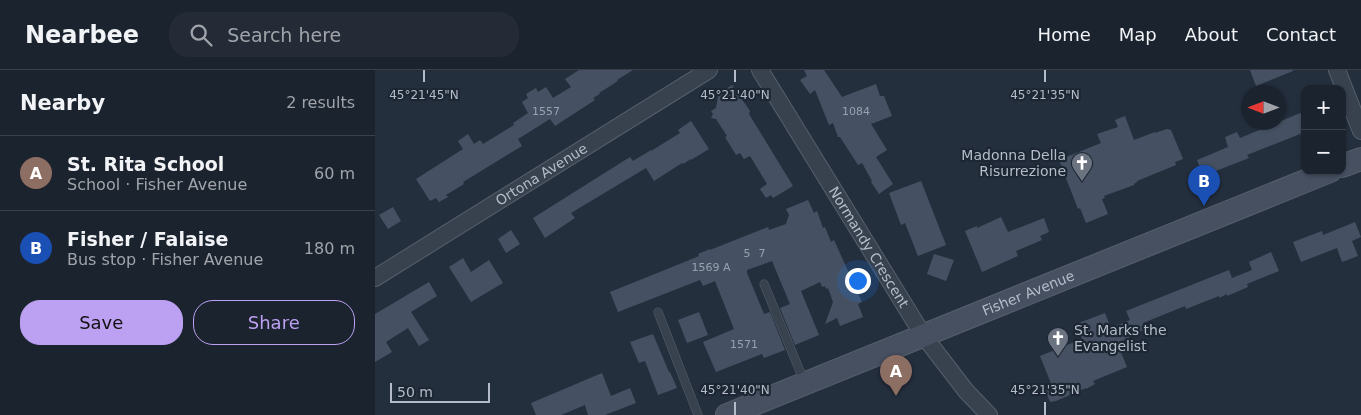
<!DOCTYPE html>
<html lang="en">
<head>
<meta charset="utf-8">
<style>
	:root { --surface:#1b232e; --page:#242b36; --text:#f1f3f6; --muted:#a0a4aa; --line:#39404a; --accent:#bca0f2 }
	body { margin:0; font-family:"DejaVu Sans",sans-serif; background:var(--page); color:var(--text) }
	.controls { position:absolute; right:15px; top:15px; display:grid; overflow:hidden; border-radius:10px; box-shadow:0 1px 4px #0004 }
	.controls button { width:45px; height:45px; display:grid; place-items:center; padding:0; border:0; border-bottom:1px solid var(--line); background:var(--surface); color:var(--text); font:25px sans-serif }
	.compass { position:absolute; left:866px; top:15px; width:45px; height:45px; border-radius:50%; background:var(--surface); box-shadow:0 1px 4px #0004; rotate:270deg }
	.scale { position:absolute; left:15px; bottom:12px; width:100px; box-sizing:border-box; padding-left:5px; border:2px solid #b4bcc9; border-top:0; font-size:14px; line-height:18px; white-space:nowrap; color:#b4bcc9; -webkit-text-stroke:4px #1d2633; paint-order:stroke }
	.you { position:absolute; left:482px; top:210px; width:18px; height:18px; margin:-12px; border:4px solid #fff; border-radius:50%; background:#1a73e8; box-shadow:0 0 0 8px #1a73e833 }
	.badge { display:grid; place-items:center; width:32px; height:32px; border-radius:50%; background:var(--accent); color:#fff; font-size:16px; font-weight:700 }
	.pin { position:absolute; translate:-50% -41px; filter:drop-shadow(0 1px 2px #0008) }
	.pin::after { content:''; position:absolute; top:26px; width:18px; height:15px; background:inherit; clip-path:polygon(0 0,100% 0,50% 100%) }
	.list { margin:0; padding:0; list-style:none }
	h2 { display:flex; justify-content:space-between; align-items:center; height:65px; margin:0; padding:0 20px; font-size:21px }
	h2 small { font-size:16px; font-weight:400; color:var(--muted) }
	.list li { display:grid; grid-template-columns:32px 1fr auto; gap:15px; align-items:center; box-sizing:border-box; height:75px; padding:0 20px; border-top:1px solid var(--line) }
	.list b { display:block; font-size:19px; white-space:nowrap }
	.list p { margin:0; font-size:16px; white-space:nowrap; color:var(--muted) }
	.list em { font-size:16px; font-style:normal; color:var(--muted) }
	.actions { display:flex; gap:10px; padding:15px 20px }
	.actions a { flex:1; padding:11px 0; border:1px solid var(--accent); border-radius:20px; text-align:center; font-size:18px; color:var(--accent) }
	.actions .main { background:var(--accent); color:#111 }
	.icon { flex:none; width:28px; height:28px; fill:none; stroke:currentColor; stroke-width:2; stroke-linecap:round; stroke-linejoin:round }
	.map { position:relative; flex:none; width:986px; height:345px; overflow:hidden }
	header { display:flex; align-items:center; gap:30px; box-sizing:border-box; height:70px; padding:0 25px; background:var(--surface); border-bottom:1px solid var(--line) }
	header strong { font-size:24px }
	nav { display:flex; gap:28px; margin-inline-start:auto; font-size:18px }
	.search { width:350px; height:45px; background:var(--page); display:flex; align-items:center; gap:12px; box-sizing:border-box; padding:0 18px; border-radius:20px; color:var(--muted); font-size:19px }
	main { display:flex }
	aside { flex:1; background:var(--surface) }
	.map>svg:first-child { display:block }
	.building { fill:#455162 }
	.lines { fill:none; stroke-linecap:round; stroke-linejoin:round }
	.service-casing { stroke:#565f6c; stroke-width:9 }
	.minor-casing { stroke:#565f6c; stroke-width:18 }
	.secondary-casing { stroke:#565f6c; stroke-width:24 }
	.service { stroke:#38414e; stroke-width:8 }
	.minor { stroke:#38414e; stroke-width:16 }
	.secondary { stroke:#465061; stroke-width:22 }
	.ticks { fill:none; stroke:#b4bcc9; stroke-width:2 }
	.labels { text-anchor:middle; stroke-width:4.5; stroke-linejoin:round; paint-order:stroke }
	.number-label { font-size:11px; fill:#98a1af }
	.poi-label { font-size:14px; fill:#b4bcc9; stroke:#1d2633; text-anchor:end }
	.street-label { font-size:14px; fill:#b4bcc9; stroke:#1d2633 }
	.ticks-label { font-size:12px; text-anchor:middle; fill:#b4bcc9; stroke:#1d2633; stroke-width:4.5; stroke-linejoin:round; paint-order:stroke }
</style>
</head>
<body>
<header>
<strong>Nearbee</strong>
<div class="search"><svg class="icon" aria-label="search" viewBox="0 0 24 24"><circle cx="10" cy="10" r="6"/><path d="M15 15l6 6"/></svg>Search here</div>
<nav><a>Home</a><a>Map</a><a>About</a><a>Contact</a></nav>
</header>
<main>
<aside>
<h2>Nearby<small>2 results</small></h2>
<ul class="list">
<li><span class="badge" style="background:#8d6e63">A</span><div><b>St. Rita School</b><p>School · Fisher Avenue</p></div><em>60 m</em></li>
<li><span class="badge" style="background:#1a4fb4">B</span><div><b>Fisher / Falaise</b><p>Bus stop · Fisher Avenue</p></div><em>180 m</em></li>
</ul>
<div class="actions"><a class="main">Save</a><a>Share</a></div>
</aside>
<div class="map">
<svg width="986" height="345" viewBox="0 0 986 345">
	<rect width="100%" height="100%" fill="#242f3e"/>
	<!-- building -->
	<path class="building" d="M204,0H258L242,10L243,11L224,23L225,24L218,28L220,30L180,56L175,49L143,69L147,76L88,112L89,114L71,125L73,127L64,132L61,128L55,131L41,109L88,79L83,71L93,64L99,74L105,70L108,74L139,55L138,53L153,43L147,32L153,28L151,24L161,18L163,22L171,17L178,28L196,17L190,9Z
		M429,0H449L467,27L501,14L505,26H509L517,46L496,54L512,80L501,87L518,114L504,124L496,112L497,111L487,93L483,95L465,67H463L458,53L454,55L440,20L435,24L425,10L432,6Z
		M875,0H918V1L881,16Z
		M357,15L375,41L374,44L418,116L398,128L396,125L391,128L385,119L392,114L375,86L369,89L365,83L361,85L350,67L352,66L341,49L336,48L338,44L336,41L341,38L343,27L342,25Z
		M930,41V62L872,85L874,88L828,106L822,90L853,77L850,67L862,62L865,68Z
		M750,46L759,70L780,62V63L792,59L796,60L808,89L800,92L801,95L762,111V112L759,114V115L729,126L730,128L727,129L733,144L711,153L705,138L703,139L684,90L726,73L722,64L743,57L740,50Z
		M316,51L334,79L316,90V89L308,94L307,93L279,111L271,98L196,143L200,148L170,168L158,148L255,87L258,91L276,80V81L305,63L303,60Z
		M546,111L571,175L543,186L530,153L526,155L514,123Z
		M433,130L439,143L442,141L448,158L450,157L456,172L459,170L487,232L483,234L488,247L465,256L462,248L450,254L458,232L453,218L451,219L450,216L447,217L445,212L426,221L444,265L420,275L405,238L415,234L397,191L372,200V203L389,244L395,242L410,280L389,288L387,284L341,302L328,272L359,259L340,211L328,216L325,210L243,242L235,222L317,189L324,186L323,184L335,179V180L393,157L394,160L411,154L414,145L411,139Z
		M18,137L26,151L13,159L4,145Z
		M626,147L633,162L669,148L674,162L665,166L667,170L641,181L643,186L607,202L590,161L602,156V158Z
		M980,152L986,167L977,171L983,186L967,192L962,178L926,192L918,172L947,161L948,165Z
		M136,160L145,174L131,183L123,169Z
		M896,182L904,201L872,214L873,217L852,226V224L844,228V226L811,239L810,236L768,253L771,259L764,262V263L742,273L752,297L718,311L720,314L711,319V318L681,331L675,332L670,320L677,316L665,286L707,269L701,254L730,243L736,258L755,250L751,241L854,200L857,208L877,200L874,192Z
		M559,184L579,190L571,211L552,204Z
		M88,188L96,202L114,190L128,213L96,232L74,197Z
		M54,212L62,226L36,242L54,270L44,276L33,258L11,272L17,282L0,292V244Z
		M324,242L333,265L312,273L303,250Z
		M278,264L294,302H295L302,318L283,325L270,291L264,293L255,272Z
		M227,303L236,326L255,318L261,333L230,345H213L210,335L186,345H161L156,333Z"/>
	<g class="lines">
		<!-- service casing -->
		<g class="service-casing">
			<path id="service" d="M389,214L429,311
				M283,242L323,345"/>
		</g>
		<!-- minor casing -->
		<g class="minor-casing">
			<g id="minor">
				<path id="s1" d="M385,0L548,265L591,321L614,345"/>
				<path d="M962,0L986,61"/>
				<path id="s2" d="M0,208L334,0"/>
			</g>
		</g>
		<!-- secondary casing -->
		<g class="secondary-casing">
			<g id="secondary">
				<path d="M967,96L986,89"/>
				<path id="s3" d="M352,345L955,101"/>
			</g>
		</g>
		<!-- service -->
		<use href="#service" class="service"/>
		<!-- minor -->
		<use href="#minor" class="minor"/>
		<!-- secondary -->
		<use href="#secondary" class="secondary"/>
	</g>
	<!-- ticks -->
	<path class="ticks" d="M49,0V12M360,0V12M670,0V12M360,332V345M670,332V345"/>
	<!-- icons -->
	<defs>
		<g id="church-pin" transform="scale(1.125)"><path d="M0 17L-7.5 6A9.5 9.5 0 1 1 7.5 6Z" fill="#6b7280" stroke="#1d2633"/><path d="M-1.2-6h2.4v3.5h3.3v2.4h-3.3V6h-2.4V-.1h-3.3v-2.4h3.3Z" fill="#fff"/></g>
	</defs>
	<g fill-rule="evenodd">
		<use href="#church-pin" x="707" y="93"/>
		<use href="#church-pin" x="683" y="268"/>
	</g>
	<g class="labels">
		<!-- number labels -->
		<g class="number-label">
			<text x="171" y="45">1557</text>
			<text x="481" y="45">1084</text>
			<text x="372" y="187">5</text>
			<text x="387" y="187">7</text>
			<text x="336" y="201">1569 A</text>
			<text x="369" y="278">1571</text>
		</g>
		<!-- poi labels -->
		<g class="poi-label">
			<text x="691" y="90">Madonna Della<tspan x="691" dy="16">Risurrezione</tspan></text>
			<text x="699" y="265" text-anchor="start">St. Marks the<tspan x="699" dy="16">Evangelist</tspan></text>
		</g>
		<!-- street labels -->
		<g class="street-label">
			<text dy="5" stroke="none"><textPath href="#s2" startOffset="196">Ortona Avenue</textPath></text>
			<text dy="5" stroke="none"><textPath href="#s1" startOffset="208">Normandy Crescent</textPath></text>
			<text dy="5" stroke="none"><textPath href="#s3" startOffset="325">Fisher Avenue</textPath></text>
		</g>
	</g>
	<g class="ticks-label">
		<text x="49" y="29">45°21'45"N</text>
		<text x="360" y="29">45°21'40"N</text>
		<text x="670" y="29">45°21'35"N</text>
		<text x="360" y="324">45°21'40"N</text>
		<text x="670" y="324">45°21'35"N</text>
	</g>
</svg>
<div class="controls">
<button>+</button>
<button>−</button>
</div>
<svg class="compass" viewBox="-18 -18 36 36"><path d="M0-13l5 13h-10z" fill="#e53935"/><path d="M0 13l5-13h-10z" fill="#a0a4aa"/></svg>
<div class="scale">50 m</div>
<div class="you"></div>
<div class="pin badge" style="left:521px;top:326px;background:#8d6e63">A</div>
<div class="pin badge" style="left:829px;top:136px;background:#1a4fb4">B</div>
</div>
</main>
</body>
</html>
